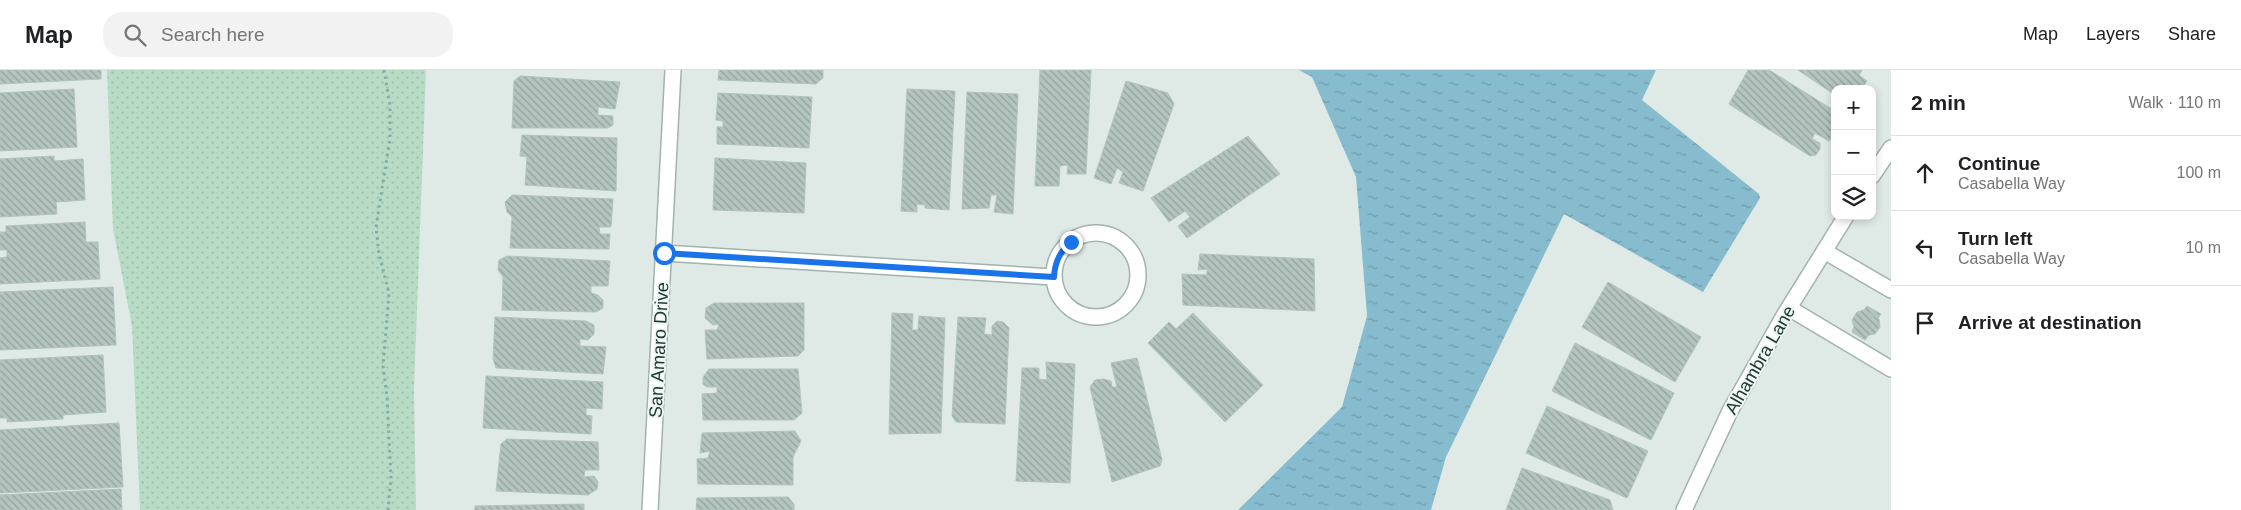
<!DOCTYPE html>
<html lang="en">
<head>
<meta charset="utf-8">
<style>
	:root { --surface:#fff; --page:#f2f2f2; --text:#202124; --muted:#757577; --line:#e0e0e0 }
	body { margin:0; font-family:Arial,sans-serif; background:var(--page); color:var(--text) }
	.controls { position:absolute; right:15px; top:15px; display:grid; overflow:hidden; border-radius:10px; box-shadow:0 2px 8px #0003 }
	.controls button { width:45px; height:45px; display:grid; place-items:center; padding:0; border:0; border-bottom:1px solid var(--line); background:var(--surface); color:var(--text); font:25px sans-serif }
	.stop { position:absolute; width:15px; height:15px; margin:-11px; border:4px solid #1a73e8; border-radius:50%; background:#fff }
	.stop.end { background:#1a73e8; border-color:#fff; box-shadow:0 1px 5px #0008 }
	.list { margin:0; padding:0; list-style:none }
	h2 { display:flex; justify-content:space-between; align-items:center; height:65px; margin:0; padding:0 20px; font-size:21px }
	h2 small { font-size:16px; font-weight:400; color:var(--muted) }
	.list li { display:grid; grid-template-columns:32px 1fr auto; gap:15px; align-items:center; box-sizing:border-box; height:75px; padding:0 20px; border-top:1px solid var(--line) }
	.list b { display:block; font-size:19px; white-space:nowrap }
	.list p { margin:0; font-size:16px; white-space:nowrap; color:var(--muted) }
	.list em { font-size:16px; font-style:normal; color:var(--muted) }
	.icon { flex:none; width:28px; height:28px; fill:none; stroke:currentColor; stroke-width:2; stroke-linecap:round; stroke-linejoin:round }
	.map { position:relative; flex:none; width:1891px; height:440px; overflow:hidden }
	header { display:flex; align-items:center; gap:30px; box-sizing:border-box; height:70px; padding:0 25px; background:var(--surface); border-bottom:1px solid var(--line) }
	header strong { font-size:24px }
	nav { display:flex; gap:28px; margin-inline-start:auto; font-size:18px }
	.search { width:350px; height:45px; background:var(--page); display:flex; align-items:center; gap:12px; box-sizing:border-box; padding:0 18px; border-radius:20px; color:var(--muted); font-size:19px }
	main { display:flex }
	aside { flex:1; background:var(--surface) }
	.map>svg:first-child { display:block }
	.grass { fill:url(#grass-dots) }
	.water { fill:url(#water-ripples) }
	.building { fill:url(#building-back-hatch); stroke:#b2c3be }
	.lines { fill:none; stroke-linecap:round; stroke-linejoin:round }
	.minor-casing { stroke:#a2b2ad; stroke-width:18 }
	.path { stroke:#80ada4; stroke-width:3; stroke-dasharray:2.5 4; stroke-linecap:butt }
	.minor { stroke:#fff; stroke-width:15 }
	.route { stroke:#1a73e8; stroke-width:6 }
	.labels { text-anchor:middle; stroke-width:4; stroke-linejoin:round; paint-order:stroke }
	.street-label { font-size:18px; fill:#203a35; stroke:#eff7f4 }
</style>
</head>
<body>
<header>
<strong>Map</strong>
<div class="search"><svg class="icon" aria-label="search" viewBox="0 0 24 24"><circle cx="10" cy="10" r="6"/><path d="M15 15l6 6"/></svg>Search here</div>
<nav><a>Map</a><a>Layers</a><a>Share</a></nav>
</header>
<main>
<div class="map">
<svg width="1891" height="440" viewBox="0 0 1891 440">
	<defs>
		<pattern id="grass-dots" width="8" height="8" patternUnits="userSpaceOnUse" patternTransform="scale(1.25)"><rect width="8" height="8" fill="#b8dbc5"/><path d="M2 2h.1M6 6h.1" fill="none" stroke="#9ebdaa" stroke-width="1.8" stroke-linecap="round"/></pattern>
		<pattern id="water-ripples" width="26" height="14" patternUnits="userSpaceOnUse" patternTransform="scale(1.25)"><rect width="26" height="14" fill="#87bccf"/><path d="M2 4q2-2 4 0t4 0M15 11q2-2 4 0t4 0" fill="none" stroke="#6e9aa9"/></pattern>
		<pattern id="building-back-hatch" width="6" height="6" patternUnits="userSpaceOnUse" patternTransform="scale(1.25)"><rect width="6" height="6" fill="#b4c5bf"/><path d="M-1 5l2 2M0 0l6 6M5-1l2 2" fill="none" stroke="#92a19c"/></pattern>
	</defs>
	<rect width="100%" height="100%" fill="#dfeae6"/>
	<!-- grass -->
	<path class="grass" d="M107,0H426L414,318L416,440H140L132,256L113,159Z"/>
	<!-- water -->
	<path class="water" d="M1299,0H1656L1642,30L1759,124L1760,128L1703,222L1564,144L1446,387L1431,440H1238L1342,337L1367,246L1356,107L1312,7Z"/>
	<!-- building -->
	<path class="building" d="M0,0H101V9L0,14Z
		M719,0H823V8L816,14L718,10Z
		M1040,0H1091L1086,104H1067L1068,95L1060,96L1059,116H1035Z
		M1748,0H1769L1835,41V61L1829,71L1815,63L1812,69L1820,73V79L1816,85L1810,86L1729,34Z
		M1798,0H1862L1859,5L1867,11L1861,19H1835V25Z
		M520,6L620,12L615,39L598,37V45L613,46V55L608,58H512L514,11Z
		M1126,11L1168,23L1174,34L1143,121L1119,113L1123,102L1117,98L1111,114L1094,108Z
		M74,19L77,77L0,81V23Z
		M907,19L955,21L949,140L925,138V135L917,134V142L901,141Z
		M967,22L1018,24L1013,144L994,142L997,125H991L989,138L962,139Z
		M718,23L812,27L809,78L717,74V57H723V51L716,50Z
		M522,65L617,68L616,121L525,115L527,87L520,86Z
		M1248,66L1280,104L1187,168L1178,156L1190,147L1185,141L1169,152L1151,128Z
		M54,86V91L83,89L85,130L56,132L57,144L0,147V89Z
		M715,88L806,93L804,143L713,140Z
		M512,125L613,129L611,157H599L600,164H610L609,179L510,178L512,147L507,142L505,132Z
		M85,152L86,172H98L100,209L0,214V188L7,187V180H0V162H6V156Z
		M1200,184L1314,189L1315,241L1183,235L1182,204L1207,205V199L1198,200Z
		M507,186L610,191L608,216H591V223L598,225L603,230V238L596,242L502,240L503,207L498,200L499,190Z
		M1608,212L1701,267L1675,312L1582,257Z
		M113,217L116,275L0,280V222Z
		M714,233H804V280L798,286L707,289L705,260H717L719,254L713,255L705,248L706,238Z
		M1867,236L1881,244L1878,248L1864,240Z
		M1864,240L1879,249L1880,257L1875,264L1869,265L1865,270L1852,262L1854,257L1852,250L1857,242Z
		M892,243L913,244L912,260H918L919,246L945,248L941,363L889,364Z
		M1193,243L1263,315L1225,352L1148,273L1169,252L1176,259Z
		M495,247L586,251L594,255V264L588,270L580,269V276L606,277L603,304L496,298L493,289Z
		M958,247L986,248L984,264L992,265V256L997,251L1003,252L1009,258L1005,354L956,352L952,346Z
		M1575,273L1674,323L1651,370L1552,321Z
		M103,285L106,342L63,345V349L7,352V348H0V290Z
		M1137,288L1162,390L1160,396L1112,412L1090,317L1095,310L1103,309L1111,311L1112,317H1117L1111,293Z
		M1046,292L1075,294L1070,413L1016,411L1022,298H1039V309L1047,310Z
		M709,299H798L802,343L794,350H703L702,324L717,323V317H707L703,314V307Z
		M486,306L603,312L602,339L586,338V345L592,346L591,364L483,358Z
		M1547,336L1648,381L1627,428L1526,383Z
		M119,353L123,417L0,423V360Z
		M795,361L801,371L793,387V415L698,414L697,389L708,388L710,381L700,383L702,363Z
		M507,369L598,372L599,400H585L584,407L594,406L598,412L597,419L588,425L496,421L501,374Z
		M1522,398L1610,430L1613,440H1506Z
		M121,419L122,440H0V425Z
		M788,427L794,434V440H696L697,428Z
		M584,434V440H475V436Z"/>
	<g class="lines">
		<!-- minor casing -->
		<g class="minor-casing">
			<path id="minor" d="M1872,106L1891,78
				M1054 205a42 42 0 1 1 84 0a42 42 0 1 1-84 0Z
				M1824,181L1891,220
				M664,183L1054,207
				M1789,238L1891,299
				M650,440L673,0
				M1684,440L1730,341L1785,244L1846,146"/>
		</g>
		<!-- path -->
		<path class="path" d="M384,0L390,35V68L376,157L379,184L389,223L383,296L387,327L391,408L388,440"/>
		<!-- minor -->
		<use href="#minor" class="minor"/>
	</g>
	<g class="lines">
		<!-- route -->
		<path class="route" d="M664,183L1054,207C1055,191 1060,182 1071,172"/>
	</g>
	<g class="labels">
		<!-- street labels -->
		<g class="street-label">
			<text transform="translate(659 280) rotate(-87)" y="6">San Amaro Drive</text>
			<text transform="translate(1760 290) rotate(-60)" y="6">Alhambra Lane</text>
		</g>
	</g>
</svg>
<div class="controls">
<button>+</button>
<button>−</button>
<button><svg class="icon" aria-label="layers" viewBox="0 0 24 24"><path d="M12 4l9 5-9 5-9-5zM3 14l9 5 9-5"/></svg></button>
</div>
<div class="stop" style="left:664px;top:183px"></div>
<div class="stop end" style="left:1071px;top:172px"></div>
</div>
<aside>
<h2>2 min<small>Walk · 110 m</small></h2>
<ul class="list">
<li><svg class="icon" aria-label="ahead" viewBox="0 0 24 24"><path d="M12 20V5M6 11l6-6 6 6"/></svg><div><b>Continue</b><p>Casabella Way</p></div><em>100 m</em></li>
<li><svg class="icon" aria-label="left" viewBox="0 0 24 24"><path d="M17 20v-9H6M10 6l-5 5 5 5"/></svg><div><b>Turn left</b><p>Casabella Way</p></div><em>10 m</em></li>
<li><svg class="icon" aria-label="arrive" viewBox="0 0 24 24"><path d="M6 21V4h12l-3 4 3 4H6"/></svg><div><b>Arrive at destination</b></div></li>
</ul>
</aside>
</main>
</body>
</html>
